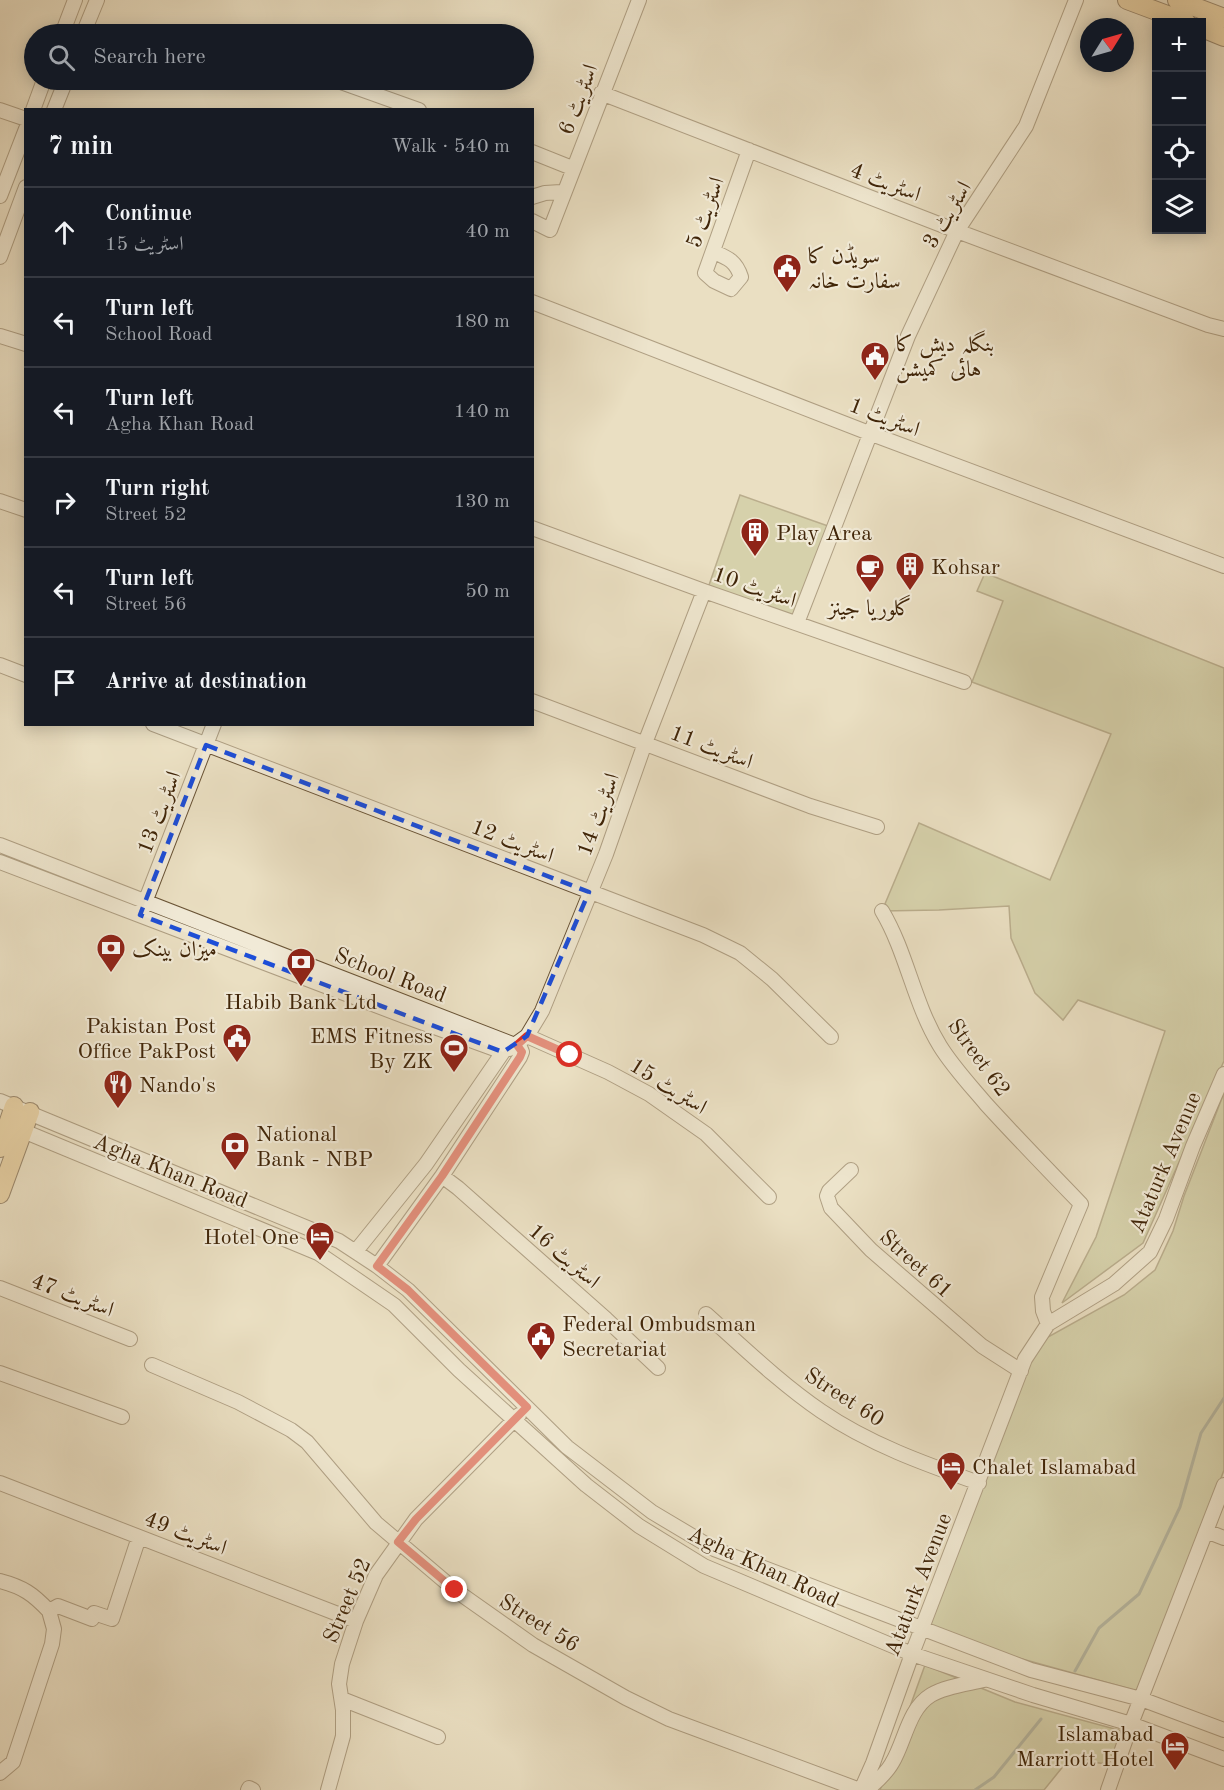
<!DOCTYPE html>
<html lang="en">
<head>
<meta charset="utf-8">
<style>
	:root { --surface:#171b24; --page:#20242c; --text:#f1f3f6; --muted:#9ea1a6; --line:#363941 }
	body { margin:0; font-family:"Old Standard TT",Amiri,serif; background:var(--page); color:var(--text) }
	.controls { position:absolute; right:18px; top:18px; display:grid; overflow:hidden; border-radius:0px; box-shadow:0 3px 15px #0003 }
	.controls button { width:54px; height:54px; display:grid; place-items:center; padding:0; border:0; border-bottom:2px solid var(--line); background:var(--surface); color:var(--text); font:30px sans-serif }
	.compass { position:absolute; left:1080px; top:18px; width:54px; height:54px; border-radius:50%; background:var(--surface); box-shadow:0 3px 15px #0003; rotate:53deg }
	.stop { position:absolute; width:18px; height:18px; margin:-14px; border:4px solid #d93025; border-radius:50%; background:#fff }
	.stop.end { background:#d93025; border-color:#fff; box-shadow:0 2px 6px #0008 }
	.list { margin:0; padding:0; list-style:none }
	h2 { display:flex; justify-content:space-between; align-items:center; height:78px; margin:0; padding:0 24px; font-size:26px }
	h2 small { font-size:20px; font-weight:400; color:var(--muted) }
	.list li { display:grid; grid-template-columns:39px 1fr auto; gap:18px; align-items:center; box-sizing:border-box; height:90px; padding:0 24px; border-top:2px solid var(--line) }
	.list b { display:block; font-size:22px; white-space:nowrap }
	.list p { margin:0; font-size:20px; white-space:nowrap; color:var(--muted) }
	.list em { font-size:20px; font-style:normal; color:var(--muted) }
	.icon { flex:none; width:33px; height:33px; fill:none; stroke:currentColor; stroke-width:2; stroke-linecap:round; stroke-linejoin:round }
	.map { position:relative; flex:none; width:1224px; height:1790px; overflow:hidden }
	.search { position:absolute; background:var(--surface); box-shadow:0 3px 15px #0003; left:24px; top:24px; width:510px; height:66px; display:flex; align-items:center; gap:15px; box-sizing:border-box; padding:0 21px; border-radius:33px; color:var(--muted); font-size:22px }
	.panel { position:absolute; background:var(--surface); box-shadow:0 3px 15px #0003; left:24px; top:108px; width:510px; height:618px; border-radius:0px }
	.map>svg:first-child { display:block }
	.green { fill:#bfc08e; stroke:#80724b; stroke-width:1.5 }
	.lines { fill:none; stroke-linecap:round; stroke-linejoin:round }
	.stream { stroke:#758070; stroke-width:3 }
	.minor-casing { stroke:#6a5436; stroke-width:16 }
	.major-casing { stroke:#402508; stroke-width:20 }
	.minor { stroke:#f1ead7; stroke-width:14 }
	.major { stroke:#e5c081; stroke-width:18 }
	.route { stroke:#d93025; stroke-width:8 }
	.marked { fill:none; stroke:#1d4ed8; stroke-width:4.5; stroke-dasharray:12 8; stroke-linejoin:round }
	.labels { text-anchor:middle; stroke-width:4.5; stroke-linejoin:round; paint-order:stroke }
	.street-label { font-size:22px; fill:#402508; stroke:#f1ead7 }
	.poi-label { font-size:22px; fill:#402508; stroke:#f1ead7; text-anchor:start }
</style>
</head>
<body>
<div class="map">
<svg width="1224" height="1790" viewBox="0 0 1224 1790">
	<rect width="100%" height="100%" fill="#eadfc2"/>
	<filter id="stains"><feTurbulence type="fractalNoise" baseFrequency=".00333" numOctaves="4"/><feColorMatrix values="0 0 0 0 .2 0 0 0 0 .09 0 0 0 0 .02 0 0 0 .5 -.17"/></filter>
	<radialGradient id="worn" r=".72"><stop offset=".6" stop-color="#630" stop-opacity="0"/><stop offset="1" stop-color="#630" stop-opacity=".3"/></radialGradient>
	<!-- green -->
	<path class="green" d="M740,495L828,526L795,619L708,588Z
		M985,573L1224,668V1061L1143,1243L1062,1303L1096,1237L1165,1031L1078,1000L1063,1020L1035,993L1011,938L1009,906L939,910L882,911L919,823L1050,880L1111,734L972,682L1003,601L977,591Z
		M1224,1093V1470L1141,1692L1011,1656L929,1624L987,1470L1039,1342L1124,1295L1155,1270L1173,1231L1184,1196Z
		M925,1665L1015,1702L1126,1732L1114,1765L1069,1759L1044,1790H880Z"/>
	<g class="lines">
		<!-- stream -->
		<path class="stream" d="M1075,1671L1099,1628L1139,1594L1180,1507L1201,1433L1224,1398
			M975,1790L994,1777L1041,1719"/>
		<!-- minor casing -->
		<g class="minor-casing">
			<path id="minor" d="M62,34L75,0
				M83,34L97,0
				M335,80L419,110
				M601,93L957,231L1208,325L1224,329
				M0,110L26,119
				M33,110L44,80
				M54,110L66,80
				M532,152L572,168
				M0,196L26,129
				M532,197L545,193L561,192
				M532,221L550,230L639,0
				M714,252C728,258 736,261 741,277L731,289L714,281L705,273L749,150
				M0,257L26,187
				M532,302L869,433L1224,566
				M0,336L26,344
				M0,501L26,510
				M532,528L704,591L964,682
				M797,623L908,336L957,231L1026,126L1076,0
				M0,665L26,675
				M532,701L810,806L877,827
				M153,724L703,935L740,953L772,979L831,1037
				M0,845L520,1047L522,1052L520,1057L442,1176L377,1266
				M0,862L404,1016L503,1052L426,1164L356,1251
				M142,910L214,724
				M882,911C907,953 914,1004 940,1046C953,1067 970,1085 986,1104C1017,1138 1049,1171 1081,1204L1042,1297L1043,1311L1048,1324
				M527,1036L608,1072L649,1094L706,1134L769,1197
				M509,1049L527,1036L542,1011L606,854L645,743L704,591
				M0,1101L339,1241L377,1266L408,1290L567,1447L652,1512L714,1549L1031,1670L1141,1699L1224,1730
				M16,1128L318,1253L394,1305L459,1370L586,1485L639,1526L704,1566L912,1654L1033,1695L1131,1724L1224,1759
				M851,1170L829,1191L827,1196L831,1208L871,1250L982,1346L1021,1371
				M442,1176L458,1188L606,1319L658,1368
				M0,1288L130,1339
				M706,1314C743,1347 780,1383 821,1411C869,1444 925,1464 979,1483
				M152,1365L238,1402L291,1430L307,1442L376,1523L455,1590L533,1645L626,1698L669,1719L860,1790
				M0,1373L122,1417
				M0,1483L356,1621
				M1206,1531L1224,1538
				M0,1581C23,1587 33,1594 49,1611
				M342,1699L438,1737
				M0,1773L13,1762L52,1644L54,1629L49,1611L58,1606L92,1619L94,1613L112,1619L139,1537
				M248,1790L249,1788L253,1790
				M328,1790L343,1736V1710L339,1684L342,1664L356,1621L376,1575L416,1519L519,1415
				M861,1790L873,1763L912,1654L1025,1359L1048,1324L1114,1284L1150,1252L1166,1219L1193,1146L1224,1074
				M867,1790C876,1782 886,1774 892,1763C905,1742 908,1709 931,1695C946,1686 967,1684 984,1680
				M1108,1790L1131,1724L1224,1485"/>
		</g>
		<!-- major casing -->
		<g class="major-casing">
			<path id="major" d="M1127,0L1186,22
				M1177,0L1224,18
				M1202,28L1224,37
				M0,1148L14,1106
				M0,1194L30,1112"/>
		</g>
		<!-- minor -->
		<use href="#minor" class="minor"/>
		<!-- major -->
		<use href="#major" class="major"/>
	</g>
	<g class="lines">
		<!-- route -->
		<path class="route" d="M455,1590L398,1542L416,1519L527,1407L408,1290L377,1266L442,1176L520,1057L522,1052L517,1045L527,1036L570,1055"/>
	</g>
	<!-- marked area -->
	<path d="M0 0H1224V1790H0ZM206,745L589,892L527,1036L503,1052L140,915Z" fill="#eadfc2" fill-opacity=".55" fill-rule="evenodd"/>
	<path class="marked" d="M206,745L589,892L527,1036L503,1052L140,915Z"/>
	<!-- icons -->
	<defs>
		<g id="civic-pin" transform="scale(1.5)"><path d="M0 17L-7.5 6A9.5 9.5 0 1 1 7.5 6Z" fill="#8f2418" stroke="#f1ead7"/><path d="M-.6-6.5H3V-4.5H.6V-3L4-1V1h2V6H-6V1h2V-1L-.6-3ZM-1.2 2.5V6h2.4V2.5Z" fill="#fff"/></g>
		<g id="building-pin" transform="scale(1.5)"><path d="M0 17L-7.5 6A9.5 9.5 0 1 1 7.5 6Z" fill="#8f2418" stroke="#f1ead7"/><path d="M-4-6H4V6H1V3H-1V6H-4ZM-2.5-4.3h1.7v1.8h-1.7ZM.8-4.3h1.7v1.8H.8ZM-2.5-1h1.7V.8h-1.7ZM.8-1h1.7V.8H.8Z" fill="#fff"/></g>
		<g id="cafe-pin" transform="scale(1.5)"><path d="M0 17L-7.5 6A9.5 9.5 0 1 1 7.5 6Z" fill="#8f2418" stroke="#f1ead7"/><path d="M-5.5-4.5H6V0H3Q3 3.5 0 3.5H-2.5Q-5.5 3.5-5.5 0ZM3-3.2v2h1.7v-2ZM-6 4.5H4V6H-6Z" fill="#fff"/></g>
		<g id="bank-pin" transform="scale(1.5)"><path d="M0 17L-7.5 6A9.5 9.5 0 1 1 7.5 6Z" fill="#8f2418" stroke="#f1ead7"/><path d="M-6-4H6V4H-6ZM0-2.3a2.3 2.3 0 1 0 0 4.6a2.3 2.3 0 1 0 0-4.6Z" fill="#fff"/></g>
		<g id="stadium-pin" transform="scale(1.5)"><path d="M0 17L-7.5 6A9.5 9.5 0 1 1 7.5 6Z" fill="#8f2418" stroke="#f1ead7"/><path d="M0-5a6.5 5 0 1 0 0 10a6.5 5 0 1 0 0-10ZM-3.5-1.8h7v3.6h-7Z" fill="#fff"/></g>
		<g id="restaurant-pin" transform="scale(1.5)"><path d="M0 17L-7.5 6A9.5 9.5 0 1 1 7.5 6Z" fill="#8f2418" stroke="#f1ead7"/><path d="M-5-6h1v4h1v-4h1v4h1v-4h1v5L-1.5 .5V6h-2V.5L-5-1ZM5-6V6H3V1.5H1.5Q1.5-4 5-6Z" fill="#fff"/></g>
		<g id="hotel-pin" transform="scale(1.5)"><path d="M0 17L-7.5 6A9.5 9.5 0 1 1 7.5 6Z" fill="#8f2418" stroke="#f1ead7"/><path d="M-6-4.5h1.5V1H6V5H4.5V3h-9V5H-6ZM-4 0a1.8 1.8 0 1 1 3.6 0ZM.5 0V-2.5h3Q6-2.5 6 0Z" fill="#fff"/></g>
	</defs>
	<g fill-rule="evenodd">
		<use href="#civic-pin" x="787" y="268"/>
		<use href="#civic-pin" x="875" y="356"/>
		<use href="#building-pin" x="755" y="532"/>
		<use href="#building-pin" x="910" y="566"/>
		<use href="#cafe-pin" x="870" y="568"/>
		<use href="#bank-pin" x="111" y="948"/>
		<use href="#bank-pin" x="301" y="962"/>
		<use href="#civic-pin" x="237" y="1038"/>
		<use href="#stadium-pin" x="454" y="1048"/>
		<use href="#restaurant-pin" x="118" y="1084"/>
		<use href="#bank-pin" x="235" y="1146"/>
		<use href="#hotel-pin" x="320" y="1236"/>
		<use href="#civic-pin" x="541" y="1336"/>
		<use href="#hotel-pin" x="951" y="1466"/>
		<use href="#hotel-pin" x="1175" y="1746"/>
	</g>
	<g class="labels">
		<!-- street labels -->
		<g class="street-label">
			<text transform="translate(577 99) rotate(-69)" y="8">اسٹریٹ 6</text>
			<text transform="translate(886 181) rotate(21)" y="8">اسٹریٹ 4</text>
			<text transform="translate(704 212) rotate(-70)" y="8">اسٹریٹ 5</text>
			<text transform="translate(946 214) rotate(-59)" y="8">اسٹریٹ 3</text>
			<text transform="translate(885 416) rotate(21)" y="8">اسٹریٹ 1</text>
			<text transform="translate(755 586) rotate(19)" y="8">اسٹریٹ 10</text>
			<text transform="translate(712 746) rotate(21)" y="8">اسٹریٹ 11</text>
			<text transform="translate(158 812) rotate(-69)" y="8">اسٹریٹ 13</text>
			<text transform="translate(597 814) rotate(-70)" y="8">اسٹریٹ 14</text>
			<text transform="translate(513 840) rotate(21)" y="8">اسٹریٹ 12</text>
			<text transform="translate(391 974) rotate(21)" y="8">School Road</text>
			<text transform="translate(980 1057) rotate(54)" y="8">Street 62</text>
			<text transform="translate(669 1085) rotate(32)" y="8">اسٹریٹ 15</text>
			<text transform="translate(1164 1162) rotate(-67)" y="8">Ataturk Avenue</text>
			<text transform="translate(171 1170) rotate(22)" y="8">Agha Khan Road</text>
			<text transform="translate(565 1255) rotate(41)" y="8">اسٹریٹ 16</text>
			<text transform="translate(917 1263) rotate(42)" y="8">Street 61</text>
			<text transform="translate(73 1294) rotate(21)" y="8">اسٹریٹ 47</text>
			<text transform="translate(845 1396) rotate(33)" y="8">Street 60</text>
			<text transform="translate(186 1532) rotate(21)" y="8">اسٹریٹ 49</text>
			<text transform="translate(764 1566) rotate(25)" y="8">Agha Khan Road</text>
			<text transform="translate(917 1584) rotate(-69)" y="8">Ataturk Avenue</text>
			<text transform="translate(346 1600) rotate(-67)" y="8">Street 52</text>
			<text transform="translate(540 1622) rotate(32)" y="8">Street 56</text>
		</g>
		<!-- poi labels -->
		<g class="poi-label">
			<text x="808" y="263">سویڈن کا<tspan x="808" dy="25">سفارت خانہ</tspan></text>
			<text x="896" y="351">بنگلہ دیش کا<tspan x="896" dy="25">ہائی کمیشن</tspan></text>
			<text x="776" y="540">Play Area</text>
			<text x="931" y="574">Kohsar</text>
			<text x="870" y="615" text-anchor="middle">گلوریا جینز</text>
			<text x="132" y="956">میزان بینک</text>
			<text x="301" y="1009" text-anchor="middle">Habib Bank Ltd</text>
			<text x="216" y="1033" text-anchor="end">Pakistan Post<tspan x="216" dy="25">Office PakPost</tspan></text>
			<text x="433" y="1043" text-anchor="end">EMS Fitness<tspan x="433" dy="25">By ZK</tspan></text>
			<text x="139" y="1092">Nando's</text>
			<text x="256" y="1141">National<tspan x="256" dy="25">Bank - NBP</tspan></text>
			<text x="299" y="1244" text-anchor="end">Hotel One</text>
			<text x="562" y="1331">Federal Ombudsman<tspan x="562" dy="25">Secretariat</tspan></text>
			<text x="972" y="1474">Chalet Islamabad</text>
			<text x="1154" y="1741" text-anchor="end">Islamabad<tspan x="1154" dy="25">Marriott Hotel</tspan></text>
		</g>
	</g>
	<rect width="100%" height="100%" filter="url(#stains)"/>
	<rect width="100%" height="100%" fill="url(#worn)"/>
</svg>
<div class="controls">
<button>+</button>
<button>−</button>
<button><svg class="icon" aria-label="locate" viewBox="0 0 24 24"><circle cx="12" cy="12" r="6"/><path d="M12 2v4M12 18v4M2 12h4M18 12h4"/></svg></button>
<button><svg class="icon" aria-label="layers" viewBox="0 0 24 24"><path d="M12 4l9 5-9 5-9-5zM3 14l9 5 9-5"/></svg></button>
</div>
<svg class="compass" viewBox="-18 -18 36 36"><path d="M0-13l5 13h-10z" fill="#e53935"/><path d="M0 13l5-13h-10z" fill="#9ea1a6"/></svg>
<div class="stop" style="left:570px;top:1055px"></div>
<div class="stop end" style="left:455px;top:1590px"></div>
<div class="search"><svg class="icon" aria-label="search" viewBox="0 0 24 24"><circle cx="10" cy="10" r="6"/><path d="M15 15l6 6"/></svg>Search here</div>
<section class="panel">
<h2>7 min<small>Walk · 540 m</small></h2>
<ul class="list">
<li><svg class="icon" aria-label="ahead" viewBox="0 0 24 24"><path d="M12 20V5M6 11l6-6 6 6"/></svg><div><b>Continue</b><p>اسٹریٹ 15</p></div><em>40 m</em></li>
<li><svg class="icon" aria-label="left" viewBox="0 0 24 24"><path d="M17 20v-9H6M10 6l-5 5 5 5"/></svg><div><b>Turn left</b><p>School Road</p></div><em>180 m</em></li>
<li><svg class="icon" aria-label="left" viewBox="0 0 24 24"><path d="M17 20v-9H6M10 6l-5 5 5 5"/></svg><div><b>Turn left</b><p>Agha Khan Road</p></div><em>140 m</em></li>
<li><svg class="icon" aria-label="right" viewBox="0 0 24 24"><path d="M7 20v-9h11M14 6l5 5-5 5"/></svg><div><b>Turn right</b><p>Street 52</p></div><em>130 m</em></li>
<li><svg class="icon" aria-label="left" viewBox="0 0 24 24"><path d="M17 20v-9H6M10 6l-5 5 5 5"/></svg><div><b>Turn left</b><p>Street 56</p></div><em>50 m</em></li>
<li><svg class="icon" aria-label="arrive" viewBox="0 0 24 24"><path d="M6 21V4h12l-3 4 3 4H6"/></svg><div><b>Arrive at destination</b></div></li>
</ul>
</section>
</div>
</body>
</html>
